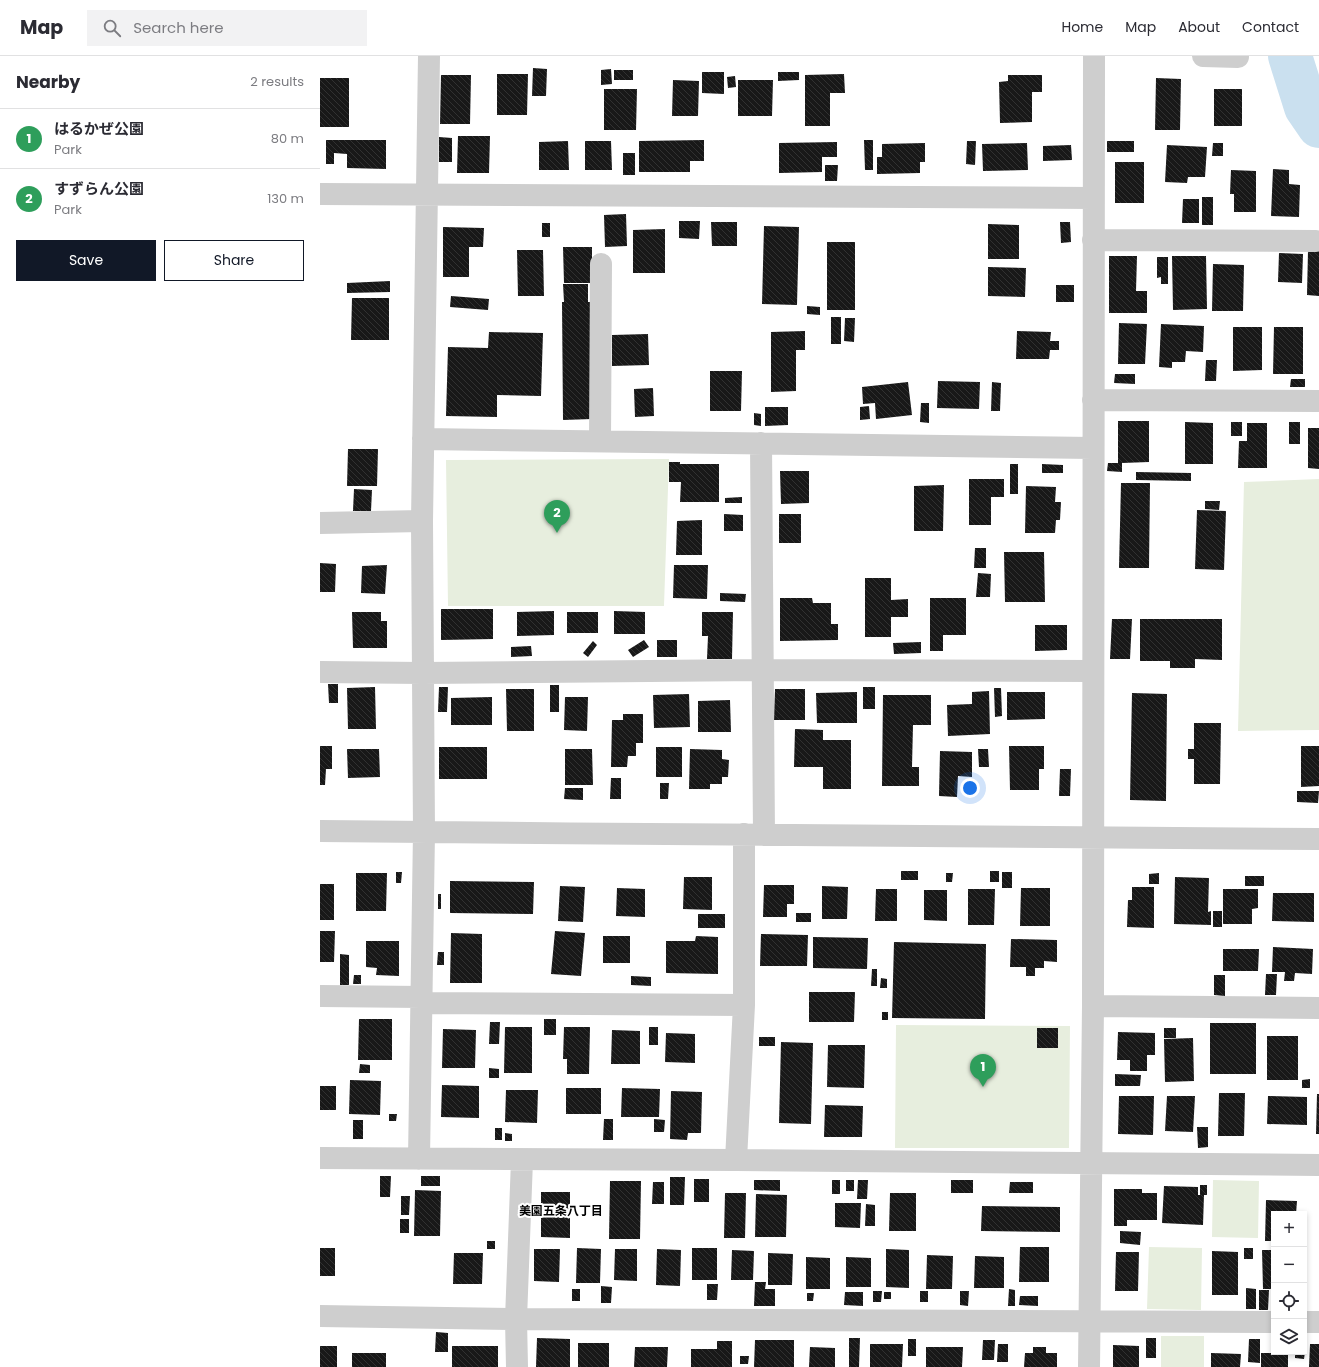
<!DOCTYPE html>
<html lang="en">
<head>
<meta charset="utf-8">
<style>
	:root { --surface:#fff; --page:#f2f2f3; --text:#2b2b33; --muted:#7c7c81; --line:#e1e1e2; --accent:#111827 }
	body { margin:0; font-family:Poppins,"Noto Sans JP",sans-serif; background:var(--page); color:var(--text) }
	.controls { position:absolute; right:12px; bottom:12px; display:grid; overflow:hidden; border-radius:0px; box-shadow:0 2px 6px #0003 }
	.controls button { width:36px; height:36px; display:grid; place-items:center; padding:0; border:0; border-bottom:1px solid var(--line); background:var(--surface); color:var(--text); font:20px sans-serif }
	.you { position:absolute; left:650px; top:732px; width:14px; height:14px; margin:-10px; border:3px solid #fff; border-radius:50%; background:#1a73e8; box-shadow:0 0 0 6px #1a73e833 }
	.badge { display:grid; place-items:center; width:26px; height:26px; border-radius:50%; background:var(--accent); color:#fff; font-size:13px; font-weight:700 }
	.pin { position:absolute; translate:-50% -33px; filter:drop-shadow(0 1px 2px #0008) }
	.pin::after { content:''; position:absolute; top:21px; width:14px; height:12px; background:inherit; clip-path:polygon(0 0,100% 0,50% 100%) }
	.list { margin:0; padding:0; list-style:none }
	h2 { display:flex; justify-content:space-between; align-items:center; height:52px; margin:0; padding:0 16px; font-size:17px }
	h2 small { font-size:13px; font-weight:400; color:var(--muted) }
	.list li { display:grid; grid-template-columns:26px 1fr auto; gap:12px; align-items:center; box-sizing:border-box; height:60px; padding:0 16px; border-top:1px solid var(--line) }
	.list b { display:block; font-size:15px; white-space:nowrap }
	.list p { margin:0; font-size:13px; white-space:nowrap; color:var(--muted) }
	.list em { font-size:13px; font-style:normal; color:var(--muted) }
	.actions { display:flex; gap:8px; padding:12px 16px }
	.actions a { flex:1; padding:9px 0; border:1px solid var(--accent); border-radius:0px; text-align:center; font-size:14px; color:var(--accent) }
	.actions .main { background:var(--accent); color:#fff }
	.icon { flex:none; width:22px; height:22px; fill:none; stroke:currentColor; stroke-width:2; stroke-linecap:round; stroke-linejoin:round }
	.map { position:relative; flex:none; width:999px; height:1311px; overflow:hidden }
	header { display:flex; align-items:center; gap:24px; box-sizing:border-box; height:56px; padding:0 20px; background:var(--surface); border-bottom:1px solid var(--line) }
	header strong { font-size:19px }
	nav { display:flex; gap:22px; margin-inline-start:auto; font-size:14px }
	.search { width:280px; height:36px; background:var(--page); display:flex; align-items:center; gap:10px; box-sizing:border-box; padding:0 14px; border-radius:0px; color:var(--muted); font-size:15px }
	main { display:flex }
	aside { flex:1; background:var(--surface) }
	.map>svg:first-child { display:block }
	.green { fill:#e7eede }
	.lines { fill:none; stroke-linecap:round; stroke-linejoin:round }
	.river { stroke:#cae0ef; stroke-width:44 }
	.building { fill:url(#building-back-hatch) }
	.minor { stroke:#cecece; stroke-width:22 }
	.labels { text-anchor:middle; stroke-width:4; stroke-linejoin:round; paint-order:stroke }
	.neighbourhood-label { font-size:12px; font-weight:bold; fill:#000; stroke:#fff }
</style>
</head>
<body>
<header>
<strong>Map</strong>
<div class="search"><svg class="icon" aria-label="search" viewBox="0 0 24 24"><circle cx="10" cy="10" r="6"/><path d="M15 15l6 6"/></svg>Search here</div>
<nav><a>Home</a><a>Map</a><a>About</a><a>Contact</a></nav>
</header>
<main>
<aside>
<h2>Nearby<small>2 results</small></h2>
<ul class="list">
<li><span class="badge" style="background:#2e9e5b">1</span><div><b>はるかぜ公園</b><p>Park</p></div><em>80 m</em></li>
<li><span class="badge" style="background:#2e9e5b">2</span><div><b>すずらん公園</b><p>Park</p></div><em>130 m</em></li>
</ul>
<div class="actions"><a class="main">Save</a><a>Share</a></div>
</aside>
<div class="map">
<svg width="999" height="1311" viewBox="0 0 999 1311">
	<defs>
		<pattern id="building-back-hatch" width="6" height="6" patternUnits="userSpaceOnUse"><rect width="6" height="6" fill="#181818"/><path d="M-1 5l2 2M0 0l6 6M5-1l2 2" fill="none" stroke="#313131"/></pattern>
	</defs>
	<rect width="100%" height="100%" fill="#fff"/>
	<!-- green -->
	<path class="green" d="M349,403L344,550H128L126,404Z
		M999,423V674L918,675L924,426Z
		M576,969L750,970L749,1092H575Z
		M893,1124L939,1125L938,1182L892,1181Z
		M829,1191L882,1192L881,1254L827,1253Z
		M841,1280H884V1311H841Z"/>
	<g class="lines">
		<!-- river -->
		<path class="river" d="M970,0L986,51L999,70"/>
	</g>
	<!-- building -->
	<path class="building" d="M213,12L227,13L226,40H212Z
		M291,13L292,28L281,29V14Z
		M294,14H313V24H294Z
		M382,16H404V38L382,37Z
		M458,16H479V24L458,25Z
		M177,18H208L207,59H177Z
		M524,18L525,37H510V70H485V19Z
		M121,19H151L150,68H120Z
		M688,19H722V36H712V66L680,67L679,26L688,25Z
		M415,20L416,31L408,32L407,21Z
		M0,22H29V71H0Z
		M836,22L861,23L860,74H835Z
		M353,24L379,25L378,60H352Z
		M418,24H453L452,60H418Z
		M284,33H317L316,74H284Z
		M894,33H922V70H894Z
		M138,80H170L169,117H137Z
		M119,81L132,82V106H119Z
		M6,84H66V113L27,112V98L14,97V108H6Z
		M384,84V105H370V116H319V85Z
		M544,84H553V114H545Z
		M248,85L249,114H219V86Z
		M265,85H291L292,114H265Z
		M647,85H656L655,109L646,108Z
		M787,85H814V96H787Z
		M517,86V101H502V116L459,117V87Z
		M605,87V106H600V117L557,118V101H562V88Z
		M707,87L708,114L663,115L662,88Z
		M893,87H903V100H892Z
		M751,89L752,104L723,105V90Z
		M847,89L887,91L885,121H868L867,127L845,126Z
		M303,97H315V119H303Z
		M795,106H824V147H795Z
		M505,109H518L517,125H505Z
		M953,113L969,114V128L980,129L979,161L951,160Z
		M911,114L936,115V156H914V138H910Z
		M882,141H893V169H882Z
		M863,143H879V167H862Z
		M306,158L307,190L285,191L284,159Z
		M359,165H380L379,183L359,182Z
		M391,166H417V190H392Z
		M740,166H750L751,186L741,187Z
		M222,167H230V181H222Z
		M668,168L699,169V203H668Z
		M444,170L479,171L477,249L442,248Z
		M123,171L164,172L163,191H149V221H123Z
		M345,173V217H313V174Z
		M507,186H535V254H507Z
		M243,191H272V227H244Z
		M197,194H223L224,240H198Z
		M988,195H999V240L987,239Z
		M959,197L983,198L982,227L958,226Z
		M789,200H817L816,235H827V257H789Z
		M852,200H886L887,253L853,254Z
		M837,201H848V228H841V221L837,222Z
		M893,208L924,209L923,255H892Z
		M668,211L706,212L705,241L668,240Z
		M70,225V236L27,237V227Z
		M243,228H268V246H272V363L243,364L242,246H244Z
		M736,229H754V246H736Z
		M131,240L169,243L168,254L130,251Z
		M32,242H69V284H31Z
		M487,250L500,251V259L487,258Z
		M511,261H521V288H511Z
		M525,262H535L534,286L524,285Z
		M799,267L827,268L825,308H798Z
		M841,268L884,270L883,296L866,295L865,306H852V312L839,311Z
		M913,271H942V314L913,315Z
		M954,271H983V318H953Z
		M485,275V294H476V335L451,336V276Z
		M697,275L731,276L730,285H739V294H730L729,303H696Z
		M169,276L223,277L221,340L177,339V361L126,360L128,291L168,292Z
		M328,278L329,309L292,310V279Z
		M886,304H897L896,325H885Z
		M390,315H422L421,355H390Z
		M795,318H815V328L794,327Z
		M971,323H985V331H970Z
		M618,325L660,326L659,353L617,352Z
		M588,326L592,359L556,363L555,347L543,348L542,331Z
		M672,326L681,327L680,355H671Z
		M333,332L334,360L315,361L314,333Z
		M601,347H609V367L600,366Z
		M549,350L550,363L540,364V351Z
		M445,351H468V369L445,370Z
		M434,357L441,358V370L434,369Z
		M798,365H829V406L802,407V416L787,415L788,407H798Z
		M865,366L893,367V408H865Z
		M911,366H922V380H911Z
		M969,366H980V388H969Z
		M927,367H947V412H918L919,385H927Z
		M988,372H999V413L988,412Z
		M28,393H58L57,430H27Z
		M349,406H360V408H399V446H360L361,426H349Z
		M690,408H698V438H690Z
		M722,408L743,409V417H722Z
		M460,415H489V447L461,448Z
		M816,416L871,417V425L816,424Z
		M649,423H684V441H671V469H649Z
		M801,427H830L829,512H799Z
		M624,429L623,475H594V430Z
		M706,430L736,431L735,446H741L740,464H736L735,477H705Z
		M34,433L52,434L51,455H33Z
		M422,441V447H405V442Z
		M885,445H900L899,454L885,453Z
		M877,454L906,455L904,514L875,513Z
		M404,458L423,459V475H404Z
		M459,458H481V487H459Z
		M382,464V499H356L357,465Z
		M655,492H666V512H654Z
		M684,496H724L725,546H685Z
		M0,507L16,508L15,536H0Z
		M67,509L65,538L41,537L42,510Z
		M354,509H388L387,543L353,542Z
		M658,517L671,518L670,541H656Z
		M545,522H571V544L588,543V561H571V581H545Z
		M400,537L426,538L425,546L400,545Z
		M460,542H492L493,547H511V568H518V584L460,585Z
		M610,542H646V579H623V595H610Z
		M121,553H173V583L121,584Z
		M234,555V579L197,580V556Z
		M294,555L325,556V578H294Z
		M32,556H61V565H67V592H33Z
		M247,556H278V577H247Z
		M382,556H413L412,603H387L388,580H382Z
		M792,563H812L810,603H790Z
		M820,563H902V604L875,603V612H850V605H820Z
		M715,569H747V594L715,595Z
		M324,584L329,591L313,601L308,594Z
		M337,584H357V601H337Z
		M273,585L277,589L268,601L263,597Z
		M601,586V597L574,598L573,587Z
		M211,590L212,600L191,601V591Z
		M8,628H18V647H9Z
		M230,629H239V656H230Z
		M55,631L56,673H28L27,632Z
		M119,631H128L127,656H118Z
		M543,631H555V653H543Z
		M674,632H681L682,660L675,661Z
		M186,633H214V675H187Z
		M455,633H485V664H454Z
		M669,635L670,678L628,680L627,649L652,648V636Z
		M537,636V667H497L496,637Z
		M687,636H725V663L687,664Z
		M812,637L847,638L846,745L810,744Z
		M369,638L370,671L334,672L333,639Z
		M563,639H611V669H593L592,711H599V730H562Z
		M172,641V669H131V642Z
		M245,641H268L267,675L244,674Z
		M410,644L411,676H378V645Z
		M303,658H323V687H316V700H308L307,711H291L292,664H303Z
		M874,667H901L900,728H874V703H868V693H874Z
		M475,673L503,674V684H531V733H503V711H474Z
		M0,690H12V713H6L5,729H0Z
		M689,690H724V713H719V734H690Z
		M981,690H999V730L981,731Z
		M119,691H167V723H119Z
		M336,691H362V721H336Z
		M27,693H59L60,721L28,722Z
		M245,693H272L273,729H245Z
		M370,693L402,694V703L409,704L408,721H402V728H390V733H369Z
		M658,693H668L669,711H659Z
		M620,695L652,696V721L638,720L637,741L619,740Z
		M740,713H751L750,740H739Z
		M291,722H301V743H290Z
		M340,727H349L348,743H340Z
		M245,732H263V744L244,743Z
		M977,735H999L998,747L977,746Z
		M581,815H598V824H581Z
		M670,815H679V826H670Z
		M76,816H82L81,827H76Z
		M682,816H692V832H682Z
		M36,817H67L66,855H36Z
		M626,817H633L632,826H626Z
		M839,817V828H829V818Z
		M925,820H944V830H925Z
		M364,821H392V854L363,853Z
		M855,821L889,822L888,856L891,855V869L854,868Z
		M130,825L214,826L213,858L130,857Z
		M0,828H14V864H0Z
		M444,829H474V848H467V861H443Z
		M240,830L265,831L263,866L238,865Z
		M502,830L528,831L527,863H502Z
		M812,831H834V872L807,871L808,844H812Z
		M297,832L325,833V861L296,860Z
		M701,832H730V870H700Z
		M556,833H577V865H555Z
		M648,833H675L674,869H648Z
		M903,833H938V852L932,853V868H903Z
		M604,834H627V865L604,864Z
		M953,837H994V866L952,865Z
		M118,838H121V853H118Z
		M893,855H902V871H893Z
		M476,857H491V866H476Z
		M378,858H405V872H378Z
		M0,875H15L14,906H0Z
		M235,875L265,877L261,920L231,918Z
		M131,877L162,878V927H130Z
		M441,878L488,879L487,910H440Z
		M283,880H310V907H283Z
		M376,880L398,881V918L346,917V885H375Z
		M493,881L548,882L547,913L493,912Z
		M691,883L737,884V906L724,905V912H715V920H706V911H690Z
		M46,885H79V920L56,919L57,912L46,911Z
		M574,886L666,888L665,963L572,962Z
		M953,891L993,893L992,918L975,917L974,925H964L965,916H952Z
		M903,893H939L938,915H903Z
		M118,896H124V909H117Z
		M20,898L29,899V929H20Z
		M552,913H557V930H551Z
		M946,918H957L956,939H945Z
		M34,919H41V928H33Z
		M894,919H905V940L894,939Z
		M311,920L331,921V930L311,929Z
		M561,922L567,923V932H560Z
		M489,936H535L534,966H489Z
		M562,956H568V964H562Z
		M39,963H72V1004H38Z
		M224,963H236V979H224Z
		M170,966H180L179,988H169Z
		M890,967H936V1018H890Z
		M185,971H212V1017H184Z
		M244,971H270L269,1018H247V1003H243Z
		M329,971H338V989H329Z
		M717,972H738V992H717Z
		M844,972H856V982H844Z
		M123,973L156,974L155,1012H122Z
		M292,974L320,975V1008H291Z
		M798,976L835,977V999H827V1015H810V1004H797Z
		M346,977L375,978V1007L345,1006Z
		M947,980H978V1024H947Z
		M439,981H455V990H439Z
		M873,982L874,1025L845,1026L844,983Z
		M461,986L493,987L491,1068L459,1067Z
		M508,989H545L544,1032L507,1031Z
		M40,1008L50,1009V1017H39Z
		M169,1012L179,1013V1022H169Z
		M795,1018L821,1019L820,1030H795Z
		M990,1023V1032H982V1024Z
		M30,1024L61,1025L60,1059L29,1058Z
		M122,1029L159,1030V1062L121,1061Z
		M0,1030H16V1054H0Z
		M246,1032H281V1058H246Z
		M302,1032L340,1033L339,1061H301Z
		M186,1034H218L217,1067L185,1066Z
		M351,1035L382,1036L381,1077H368L367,1084L350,1083Z
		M899,1037H925L924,1080H898Z
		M997,1038H999V1078H996Z
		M799,1040H834L833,1079L798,1078Z
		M847,1040H875L873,1076L845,1075Z
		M948,1040L987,1041V1069L947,1068Z
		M505,1049L543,1050L542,1081H504Z
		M69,1058H77L76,1065H69Z
		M284,1063H293V1084H283Z
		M334,1063L345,1064L344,1076H334Z
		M33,1064H43V1083H33Z
		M877,1071H888V1091L878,1092Z
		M175,1072H182V1084H175Z
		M185,1077L192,1078V1085H185Z
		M60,1120H71L70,1141H60Z
		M101,1120H120V1130H101Z
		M350,1121H365L364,1149H350Z
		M374,1123H389V1146H374Z
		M434,1124H460V1135L434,1134Z
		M512,1124H520V1138H512Z
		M526,1124H534V1135H526Z
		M538,1124H548L547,1143H537Z
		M631,1124H653V1137H631Z
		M290,1125H321L320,1183H289Z
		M333,1126H344V1148H332Z
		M690,1126H713V1137H689Z
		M880,1129H887V1139H880Z
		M844,1130L878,1131V1139H884L883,1169L842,1167Z
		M794,1133H822V1137H837V1164H807V1170H794Z
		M95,1134L121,1135L120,1180H94Z
		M221,1136H250V1182L221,1181Z
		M405,1137H426L425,1182H404Z
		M570,1137H596V1175H569Z
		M436,1138L467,1139L466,1181H435Z
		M81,1140H90L89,1159H81Z
		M946,1144L977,1145L976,1158H954V1185H945Z
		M515,1147H541L540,1172L515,1171Z
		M546,1148L555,1149V1170H545Z
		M662,1150L740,1151V1176L661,1175Z
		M80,1163H89V1177H80Z
		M800,1175L821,1176L820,1189L800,1187Z
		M167,1185H175V1193H167Z
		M700,1191H729V1226H699Z
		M0,1192H15V1220H0Z
		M257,1192L281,1193L280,1227H256Z
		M372,1192H397V1224H372Z
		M924,1192H933V1203H924Z
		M214,1193H240L239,1226L214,1225Z
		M295,1193H317V1225L294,1224Z
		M337,1193L361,1194L360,1230L336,1229Z
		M566,1193L589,1194V1232L566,1231Z
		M412,1194L434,1195L433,1224H411Z
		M942,1194H954V1233H943Z
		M892,1195L918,1196V1239H892Z
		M796,1196H819L818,1235H795Z
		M134,1197H163L162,1228H133Z
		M448,1197L473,1198L472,1229H448Z
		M607,1199L633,1200L632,1233H606Z
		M655,1200L684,1201V1232H654Z
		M486,1201L510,1202V1233H486Z
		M526,1201L551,1202V1231H526Z
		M435,1226H446L445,1233H455V1250H434Z
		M387,1228H398L397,1244H387Z
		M281,1230L292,1231L291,1247H281Z
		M926,1232L936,1233V1253H926Z
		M252,1233H260V1245H252Z
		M689,1233L695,1234V1250H688Z
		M939,1234H949L948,1254H939Z
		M553,1235H562L561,1246H553Z
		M600,1235H608V1246H600Z
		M640,1235H649L648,1250L640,1249Z
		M525,1236H543V1250L524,1249Z
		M564,1236H571V1243H564Z
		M487,1237H494L493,1245H487Z
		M700,1240H718V1250L699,1249Z
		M116,1276L128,1277V1296H115Z
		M217,1282L250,1283V1311H216Z
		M529,1282H540L539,1311H529Z
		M826,1282H836V1302H826Z
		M588,1283H596V1300H588Z
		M929,1283H940V1307L928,1306Z
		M435,1284H474V1311H434Z
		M663,1284H675L674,1304H662Z
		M397,1285H412V1311H371V1293H397Z
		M258,1287H289V1311H258Z
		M550,1288H583L582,1311H550Z
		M678,1288H688V1306H677Z
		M990,1288H999V1311H989Z
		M793,1289L819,1290V1311H793Z
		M0,1290H17V1311H0Z
		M132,1290H178V1311H132Z
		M315,1291H348L347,1311H314Z
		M490,1291L515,1292V1311H489Z
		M606,1291H643L642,1311H606Z
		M713,1291H726V1297H737V1311H704L705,1297H713Z
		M957,1296H968V1311H941V1297H957Z
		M975,1296H985L984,1303L975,1302Z
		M32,1297H66V1311H32Z
		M891,1297L921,1298L920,1311H891Z
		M420,1300H429L428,1308H420Z"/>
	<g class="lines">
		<!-- minor -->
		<path class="minor" d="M883,0L918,1
			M0,138L773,142
			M773,184L996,185
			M773,344L999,345
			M103,383L773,392
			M280,385L281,208
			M441,387L444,779
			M0,467L102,465
			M0,616L103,617L442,614L772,615
			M0,775C333,778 666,782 999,783
			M0,940L102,941
			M102,947L424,949
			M773,950L999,952
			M0,1102L416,1104L999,1109
			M99,1103L104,776L102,465L109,0
			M416,1104L424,949V778
			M0,1260L196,1263L954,1266
			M984,1266H999
			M197,1311L196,1263L202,1104
			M769,1311L773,950L774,0"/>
	</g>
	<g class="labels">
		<!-- neighbourhood labels -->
		<g class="neighbourhood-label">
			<text x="241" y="1159">美園五条八丁目</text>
		</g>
	</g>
</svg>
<div class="controls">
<button>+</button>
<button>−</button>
<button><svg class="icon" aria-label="locate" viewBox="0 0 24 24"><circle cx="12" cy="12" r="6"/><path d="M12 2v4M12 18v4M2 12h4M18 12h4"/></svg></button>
<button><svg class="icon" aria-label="layers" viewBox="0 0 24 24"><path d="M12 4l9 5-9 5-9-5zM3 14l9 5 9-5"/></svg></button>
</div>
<div class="you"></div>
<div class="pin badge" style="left:663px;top:1031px;background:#2e9e5b">1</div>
<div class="pin badge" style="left:237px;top:477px;background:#2e9e5b">2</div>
</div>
</main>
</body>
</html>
